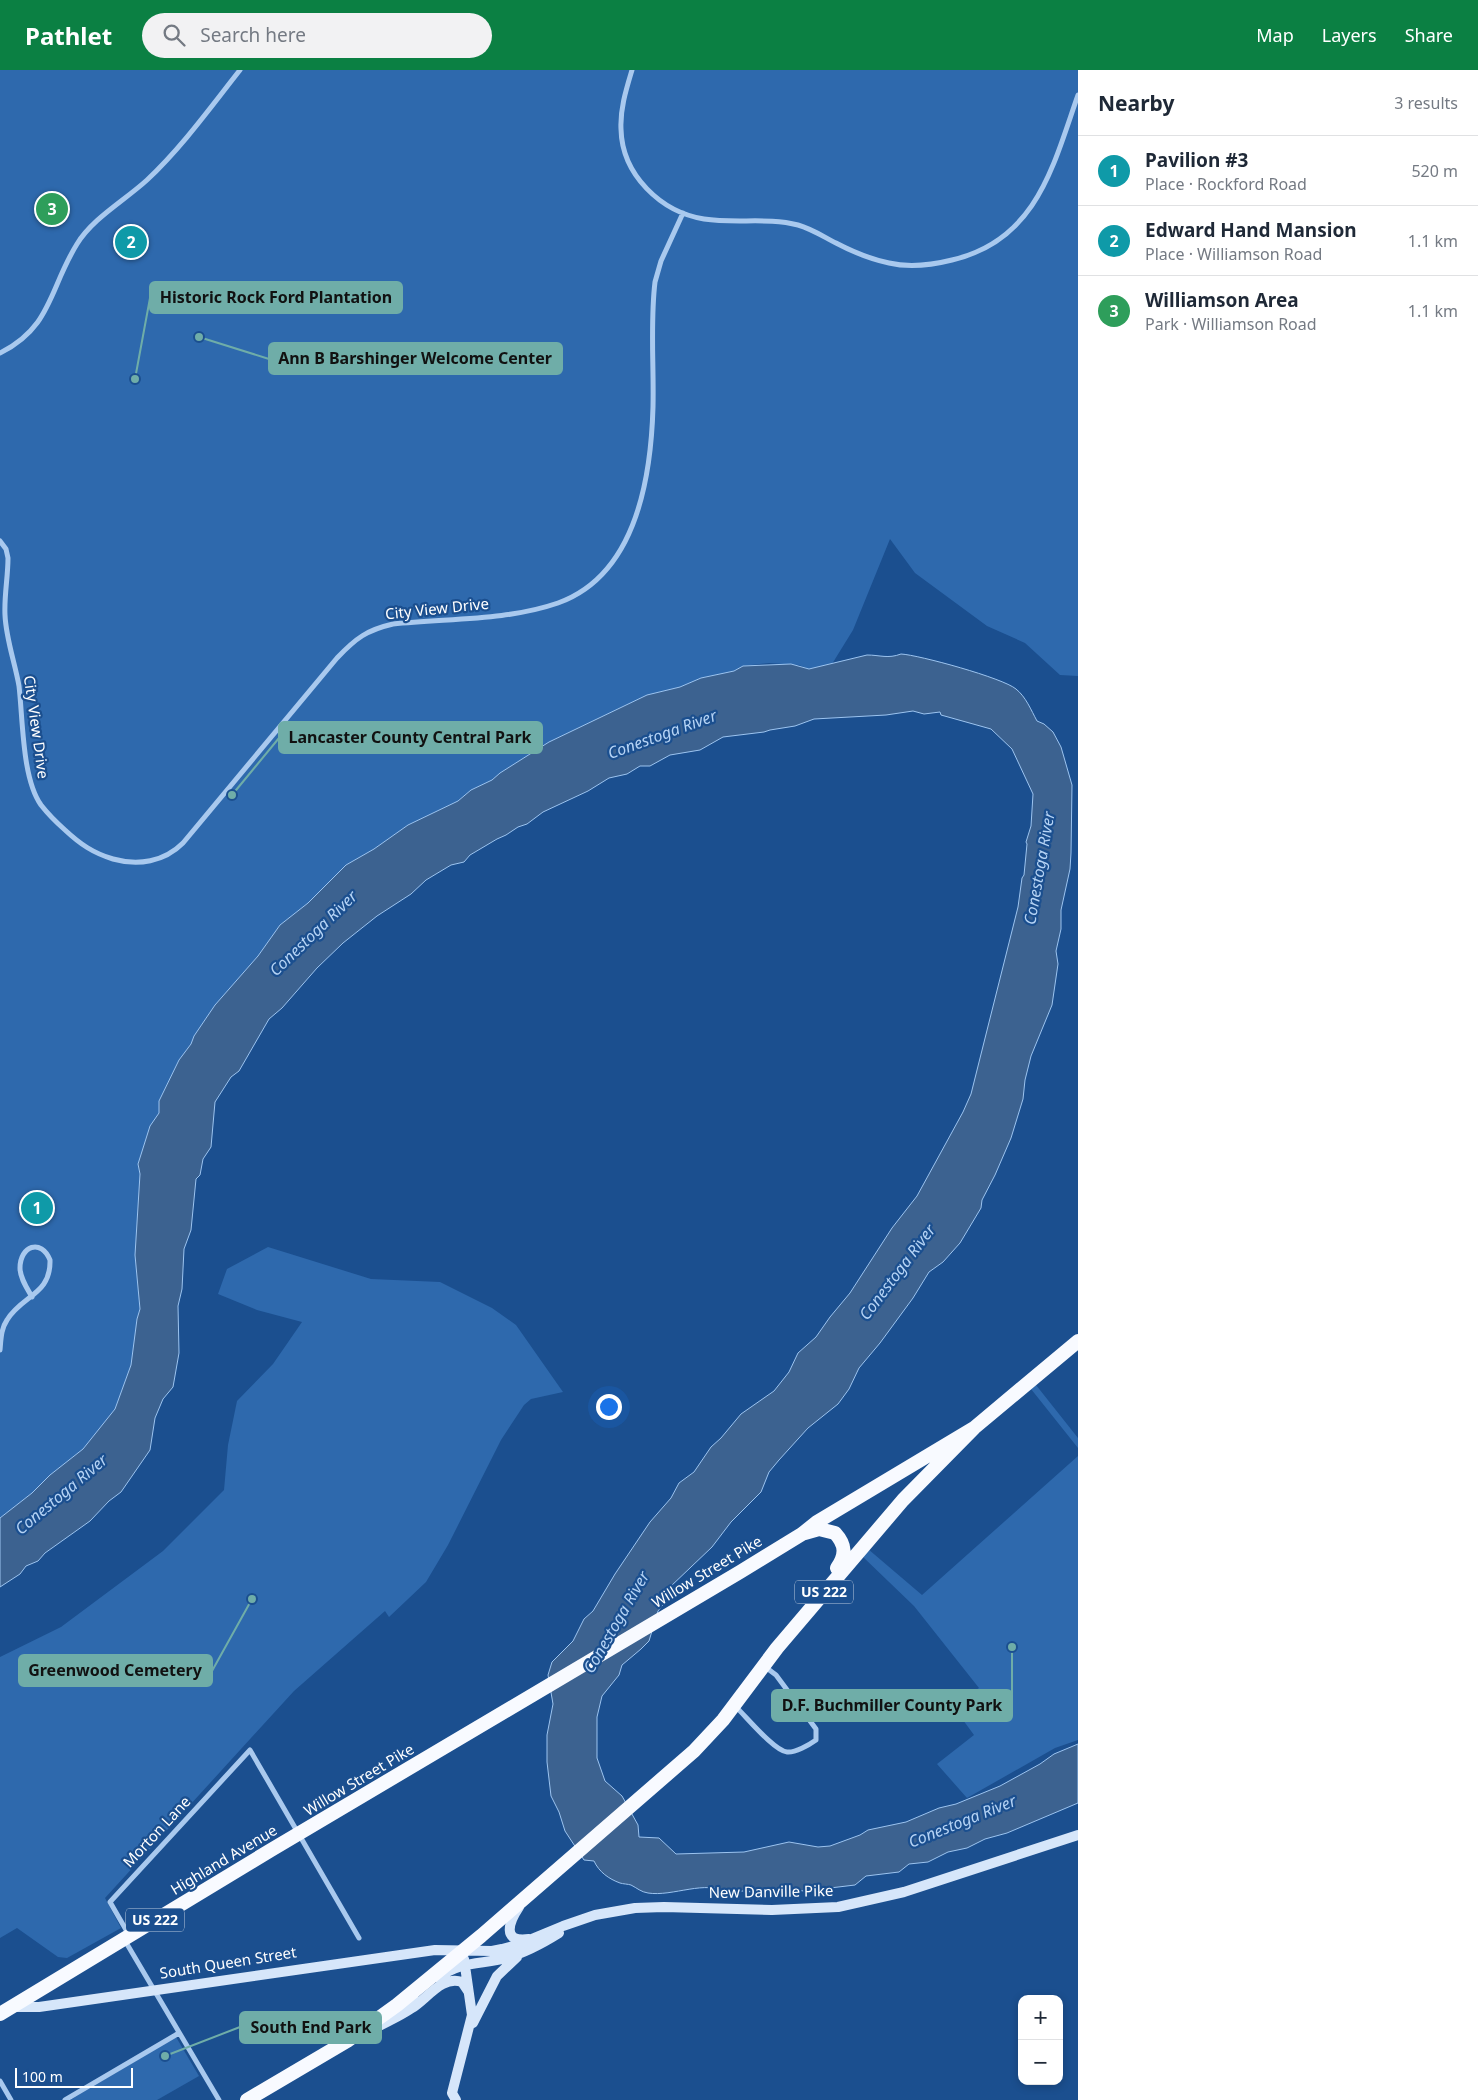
<!DOCTYPE html>
<html lang="en">
<head>
<meta charset="utf-8">
<style>
	:root { --surface:#fff; --page:#f2f2f3; --text:#1f2937; --muted:#747a83; --line:#e0e1e3; --accent:#0b8043 }
	body { margin:0; font-family:"Noto Sans",sans-serif; background:var(--page); color:var(--text) }
	.controls { position:absolute; right:15px; bottom:15px; display:grid; overflow:hidden; border-radius:10px; box-shadow:0 2px 8px #0003 }
	.controls button { width:45px; height:45px; display:grid; place-items:center; padding:0; border:0; border-bottom:1px solid var(--line); background:var(--surface); color:var(--text); font:25px sans-serif }
	.scale { position:absolute; left:15px; bottom:12px; width:118px; box-sizing:border-box; padding-left:5px; border:2px solid #fff; border-top:0; font-size:14px; line-height:18px; white-space:nowrap; color:#fff; -webkit-text-stroke:4px #1b4f8f; paint-order:stroke }
	.you { position:absolute; left:608px; top:1336px; width:18px; height:18px; margin:-12px; border:4px solid #fff; border-radius:50%; background:#1a73e8; box-shadow:0 0 0 8px #1a73e833 }
	.badge { display:grid; place-items:center; width:32px; height:32px; border-radius:50%; background:var(--accent); color:#fff; font-size:16px; font-weight:700 }
	.pin { position:absolute; translate:-50% -50%; border:2px solid #fff; box-shadow:0 1px 5px #0006 }
	.list { margin:0; padding:0; list-style:none }
	h2 { display:flex; justify-content:space-between; align-items:center; height:65px; margin:0; padding:0 20px; font-size:21px }
	h2 small { font-size:16px; font-weight:400; color:var(--muted) }
	.list li { display:grid; grid-template-columns:32px 1fr auto; gap:15px; align-items:center; box-sizing:border-box; height:70px; padding:0 20px; border-top:1px solid var(--line) }
	.list b { display:block; font-size:19px; white-space:nowrap }
	.list p { margin:0; font-size:16px; white-space:nowrap; color:var(--muted) }
	.list em { font-size:16px; font-style:normal; color:var(--muted) }
	.icon { flex:none; width:28px; height:28px; fill:none; stroke:currentColor; stroke-width:2; stroke-linecap:round; stroke-linejoin:round }
	.map { position:relative; flex:none; width:1078px; height:2030px; overflow:hidden }
	header { display:flex; align-items:center; gap:30px; box-sizing:border-box; height:70px; padding:0 25px; background:var(--accent); color:#fff }
	header strong { font-size:24px }
	nav { display:flex; gap:28px; margin-inline-start:auto; font-size:18px }
	.search { width:350px; height:45px; background:var(--page); display:flex; align-items:center; gap:12px; box-sizing:border-box; padding:0 18px; border-radius:28px; color:var(--muted); font-size:19px }
	main { display:flex }
	aside { flex:1; background:var(--surface) }
	.map>svg:first-child { display:block }
	.green { fill:#2e69ad }
	.water { fill:#3c6290; stroke:#9cc4f0 }
	.lines { fill:none; stroke-linecap:round; stroke-linejoin:round }
	.minor { stroke:#a9c9ee; stroke-width:5 }
	.secondary { stroke:#d6e6fa; stroke-width:10 }
	.trunk { stroke:#f8faff; stroke-width:14 }
	.labels { text-anchor:middle; stroke-width:4.5; stroke-linejoin:round; paint-order:stroke }
	.shield { fill:#1b4f8f; stroke:#bbcadd; stroke-width:1 }
	.shield-label { font-size:14px; font-weight:bold; fill:#fff }
	.street-label { font-size:15px; fill:#fff; stroke:#1b4f8f }
	.water-label { font-size:16px; font-style:italic; fill:#b5d3f5; stroke:#1b4f8f }
	.leader { fill:none; stroke:#6fada8; stroke-width:2 }
	.callout-dot { fill:#6fada8; stroke:#1b4f8f; stroke-width:2 }
	.callout { fill:#6fada8; stroke:#6fada8; stroke-width:2 }
	.callout-label { font-size:16px; text-anchor:middle; font-weight:bold; fill:#111 }
</style>
</head>
<body>
<header>
<strong>Pathlet</strong>
<div class="search"><svg class="icon" aria-label="search" viewBox="0 0 24 24"><circle cx="10" cy="10" r="6"/><path d="M15 15l6 6"/></svg>Search here</div>
<nav><a>Map</a><a>Layers</a><a>Share</a></nav>
</header>
<main>
<div class="map">
<svg width="1078" height="2030" viewBox="0 0 1078 2030">
	<rect width="100%" height="100%" fill="#1b4f8f"/>
	<!-- green -->
	<path class="green" d="M0,0H1078V606L1060,605L1025,573L987,556L915,503L890,469L853,560L832,594L809,599L799,595L769,593L743,596L734,601L701,608L680,617L647,625L549,672L500,703L492,710L471,720L458,731L408,755L374,779L346,795L308,833L280,855L258,886L215,935L194,966L191,974L179,990L159,1031V1043L138,1094L140,1104L135,1185L140,1239L137,1249L131,1295L115,1339L83,1379L50,1405L32,1423L0,1448Z
		M268,1177L371,1209L440,1212L492,1238L516,1255L563,1322L531,1329L524,1335L501,1370L448,1475L426,1512L389,1547L385,1541L294,1621L105,1828L121,1858L67,1888L58,1887L17,1858L0,1868V1587L61,1557L163,1481L224,1420L228,1375L237,1331L273,1294L302,1252L257,1240L218,1224L227,1199Z
		M1036,1315L1078,1368V1378L1031,1319Z
		M1078,1386V1670L1055,1678L967,1728L937,1694L974,1665L952,1635L979,1618L914,1536L862,1486L868,1479L922,1525Z
		M176,1967L199,2006L157,2030H70Z"/>
	<!-- water -->
	<path class="water" d="M901,584C919,585 1003,608 1016,619C1026,627 1031,640 1037,651L1044,654L1053,662L1061,677L1072,715L1071,783L1070,799L1061,840V859L1056,881L1058,894L1052,935L1031,986L1025,1010L1023,1029L1011,1068L995,1105L982,1130L981,1138L960,1173L943,1192L929,1202L913,1228L880,1273L859,1298L849,1319L838,1334L808,1358L779,1390L769,1402L761,1422L731,1452L712,1477L670,1517L665,1532L658,1541L649,1571L641,1579L622,1595L619,1605L602,1626L597,1647V1688L605,1711L622,1726L638,1755L639,1767L659,1768L676,1784L744,1782L789,1772L818,1777L830,1776L860,1765L868,1760L906,1752L939,1738L956,1734L1000,1716L1040,1694L1054,1684L1078,1674V1733L1007,1763L985,1769L967,1778L948,1782L928,1792L909,1794L899,1802L866,1806L855,1815L805,1821L791,1820L786,1825L742,1821L728,1823C706,1809 673,1827 648,1823C641,1822 637,1818 631,1815C628,1814 623,1814 620,1813C609,1809 599,1802 594,1791L584,1790L565,1761L559,1742L551,1726L547,1692V1665L553,1634L548,1605L552,1592L573,1571L584,1549L593,1541L615,1504L650,1452L671,1428L679,1413L694,1402L711,1377L721,1368L741,1344L774,1321L789,1302L798,1283L816,1267L830,1247L850,1223L892,1158L917,1126L963,1042L971,1024L1018,837L1022,808L1024,805L1027,774L1026,772L1031,756L1033,724L1012,679L991,659L941,645L940,642L924,644L913,641L886,645L814,649L795,656L770,660L764,662L723,667L700,680L670,685L650,696H640L627,704L609,708L588,721L543,742L527,754L518,757L506,765L497,769L470,785L464,792L451,795L426,810L411,824L377,846L343,873L317,898L282,938L269,949L239,1001L231,1007L215,1032L211,1077L203,1089L200,1105L196,1109L191,1160L184,1179L182,1219L178,1236L179,1283L173,1317L163,1329L155,1348L150,1380L121,1422L109,1431L90,1451L45,1483L38,1491L26,1496L20,1504L0,1517V1448L32,1423L50,1405L83,1379L115,1339L131,1295L137,1249L140,1239L135,1185L140,1104L138,1094L150,1056L159,1043V1031L179,990L191,974L194,966L215,935L258,886L280,855L308,833L346,795L374,779L408,755L458,731L471,720L492,710L500,703L549,672L647,625L680,617L701,608L734,601L743,596L791,594L809,599L867,585C880,585 888,589 901,584Z"/>
	<g class="lines">
		<!-- minor -->
		<path class="minor" d="M632,0C626,20 620,39 621,59C622,105 661,142 704,149C736,154 767,147 798,155C812,159 824,167 836,173C853,182 870,189 889,193C910,198 932,195 952,190C1037,170 1053,96 1078,25
			M0,283C52,257 49,219 77,174C93,148 124,131 147,110C182,77 210,38 240,0
			M0,471L6,479L8,488C8,507 4,526 5,545C6,569 15,593 19,616C23,650 22,708 41,735C48,744 56,752 65,760C80,774 93,783 113,789C138,796 164,792 183,773L337,588C356,568 367,560 393,554C448,548 506,551 558,533C636,505 651,408 653,337C654,295 650,253 655,212L661,191L683,143
			M0,1280C1,1269 1,1259 7,1250C22,1225 51,1225 50,1190C41,1168 20,1176 20,1198C20,1208 27,1218 32,1227
			M734,1635C745,1645 774,1681 787,1682C795,1683 809,1675 816,1670V1659L776,1605L764,1596
			M129,1865L110,1832L250,1680L359,1868
			M124,1869L219,2030
			M0,2011L11,2030
			M65,2030L179,1963"/>
		<!-- secondary -->
		<path class="secondary" d="M519,1837C509,1852 501,1873 529,1869
			M439,1908C460,1890 485,1895 509,1887C527,1882 543,1873 559,1863
			M12,1937H39L435,1880L492,1881L502,1879L517,1875L563,1856L595,1845L635,1838L664,1837L772,1840L838,1837L904,1822L1078,1765
			M395,1947L414,1929
			M473,1953L497,1906L517,1887
			M370,1961C384,1953 399,1947 412,1938C427,1929 442,1905 462,1912L468,1921
			M456,2030L452,2023L472,1945L464,1889"/>
		<!-- trunk -->
		<path class="trunk" d="M805,1463L819,1459L835,1463C846,1475 846,1485 837,1498
			M0,1944L271,1780L740,1502L802,1464L817,1452L974,1358
			M247,2030L347,1971L397,1935L481,1866L694,1681L723,1650L777,1578L903,1430L974,1358L1078,1271"/>
	</g>
	<g class="labels">
		<!-- shield labels -->
		<g class="shield">
			<rect x="795" y="1510.5" width="58" height="23" rx="4"/>
			<rect x="126" y="1838.5" width="58" height="23" rx="4"/>
		</g>
		<g class="shield-label">
			<text x="824" y="1527">US 222</text>
			<text x="155" y="1855">US 222</text>
		</g>
		<!-- street labels -->
		<g class="street-label">
			<text transform="translate(437 539) rotate(-6)" y="5">City View Drive</text>
			<text transform="translate(36 657) rotate(82)" y="5">City View Drive</text>
			<text transform="translate(707 1502) rotate(-31)" y="5">Willow Street Pike</text>
			<text transform="translate(359 1710) rotate(-31)" y="5">Willow Street Pike</text>
			<text transform="translate(157 1762) rotate(-47)" y="5">Morton Lane</text>
			<text transform="translate(224 1790) rotate(-31)" y="5">Highland Avenue</text>
			<text transform="translate(771 1822) rotate(-1)" y="5">New Danville Pike</text>
			<text transform="translate(228 1893) rotate(-9)" y="5">South Queen Street</text>
		</g>
		<!-- water labels -->
		<g class="water-label">
			<text transform="translate(662 664) rotate(-20)" y="6">Conestoga River</text>
			<text transform="translate(1039 798) rotate(-80)" y="6">Conestoga River</text>
			<text transform="translate(313 863) rotate(-44)" y="6">Conestoga River</text>
			<text transform="translate(897 1202) rotate(-53)" y="6">Conestoga River</text>
			<text transform="translate(61 1424) rotate(-40)" y="6">Conestoga River</text>
			<text transform="translate(616 1552) rotate(-60)" y="6">Conestoga River</text>
			<text transform="translate(962 1751) rotate(-22)" y="6">Conestoga River</text>
		</g>
	</g>
	<!-- callouts -->
	<path class="leader" d="M135 309L150 228M199 267L269 289M232 725L279 668M252 1529L212 1601M1012 1577L1012 1635M165 1986L240 1957"/>
	<g class="callout-dot">
		<circle cx="135" cy="309" r="5"/>
		<circle cx="199" cy="267" r="5"/>
		<circle cx="232" cy="725" r="5"/>
		<circle cx="252" cy="1529" r="5"/>
		<circle cx="1012" cy="1577" r="5"/>
		<circle cx="165" cy="1986" r="5"/>
	</g>
	<g class="callout">
		<rect x="150" y="212" width="252" height="31" rx="5"/>
		<rect x="269" y="273" width="293" height="31" rx="5"/>
		<rect x="279" y="652" width="263" height="31" rx="5"/>
		<rect x="19" y="1585" width="193" height="31" rx="5"/>
		<rect x="772" y="1620" width="240" height="31" rx="5"/>
		<rect x="240" y="1942" width="141" height="31" rx="5"/>
	</g>
	<g class="callout-label">
		<text x="276" y="233">Historic Rock Ford Plantation</text>
		<text x="415" y="294">Ann B Barshinger Welcome Center</text>
		<text x="410" y="673">Lancaster County Central Park</text>
		<text x="115" y="1606">Greenwood Cemetery</text>
		<text x="892" y="1641">D.F. Buchmiller County Park</text>
		<text x="311" y="1963">South End Park</text>
	</g>
</svg>
<div class="controls">
<button>+</button>
<button>−</button>
</div>
<div class="scale">100 m</div>
<div class="you"></div>
<div class="pin badge" style="left:37px;top:1138px;background:#0f9aa8">1</div>
<div class="pin badge" style="left:131px;top:172px;background:#0f9aa8">2</div>
<div class="pin badge" style="left:52px;top:139px;background:#2e9e5b">3</div>
</div>
<aside>
<h2>Nearby<small>3 results</small></h2>
<ul class="list">
<li><span class="badge" style="background:#0f9aa8">1</span><div><b>Pavilion #3</b><p>Place · Rockford Road</p></div><em>520 m</em></li>
<li><span class="badge" style="background:#0f9aa8">2</span><div><b>Edward Hand Mansion</b><p>Place · Williamson Road</p></div><em>1.1 km</em></li>
<li><span class="badge" style="background:#2e9e5b">3</span><div><b>Williamson Area</b><p>Park · Williamson Road</p></div><em>1.1 km</em></li>
</ul>
</aside>
</main>
</body>
</html>
